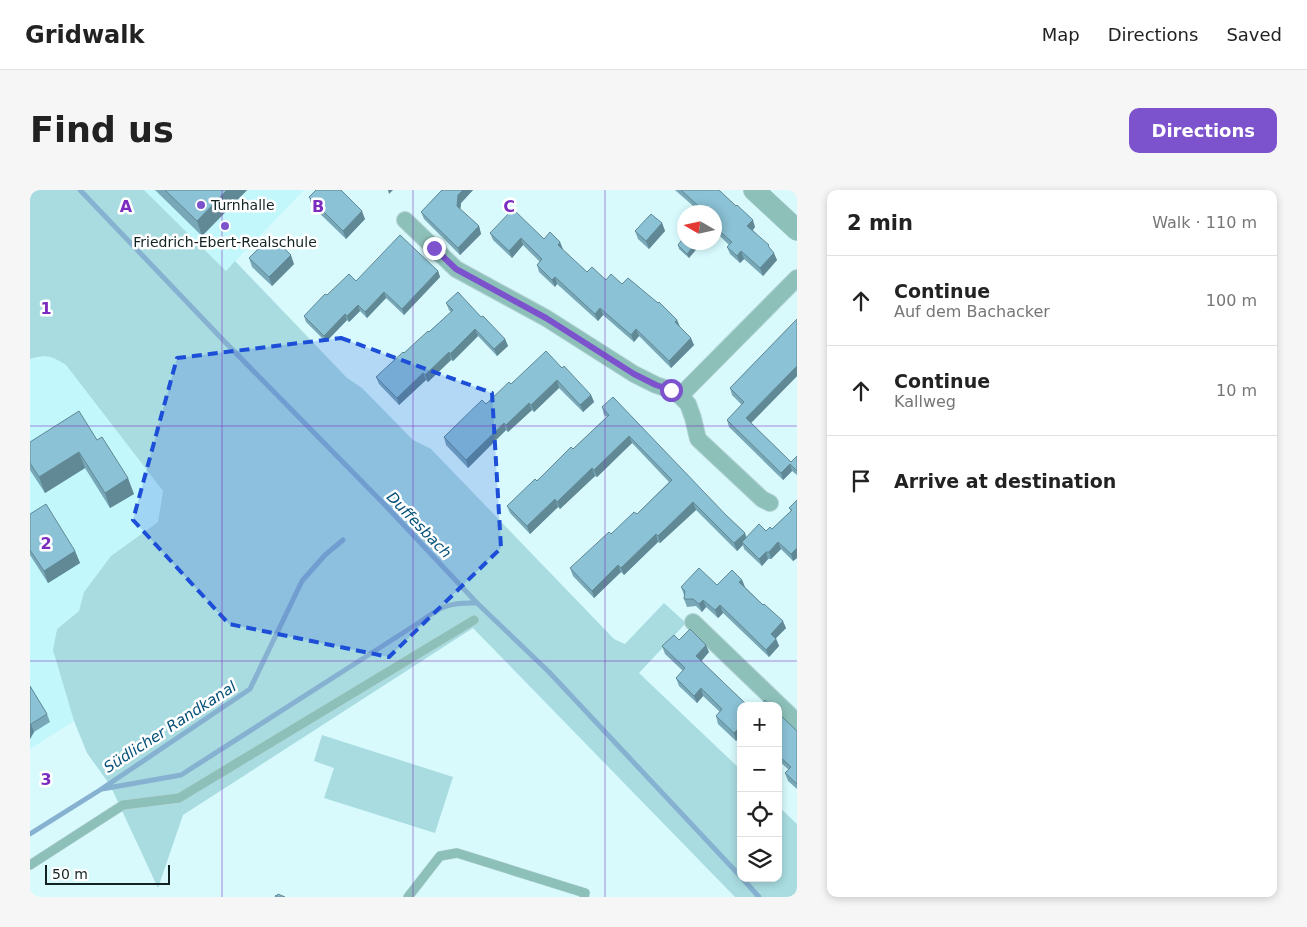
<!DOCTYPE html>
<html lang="en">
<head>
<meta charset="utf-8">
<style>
	:root { --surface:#fff; --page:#f6f6f6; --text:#222; --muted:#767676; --line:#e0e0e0; --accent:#7d53cd }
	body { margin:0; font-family:"DejaVu Sans",sans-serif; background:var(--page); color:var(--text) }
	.controls { position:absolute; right:15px; bottom:15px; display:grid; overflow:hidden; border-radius:10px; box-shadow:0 2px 8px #0003 }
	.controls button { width:45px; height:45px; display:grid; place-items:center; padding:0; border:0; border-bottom:1px solid var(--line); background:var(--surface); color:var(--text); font:25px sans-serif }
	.compass { position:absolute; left:647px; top:15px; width:45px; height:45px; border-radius:50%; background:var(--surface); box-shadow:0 2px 8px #0003; rotate:279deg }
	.scale { position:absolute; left:15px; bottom:12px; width:125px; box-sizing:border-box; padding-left:5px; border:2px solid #132324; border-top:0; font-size:14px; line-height:18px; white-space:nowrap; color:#132324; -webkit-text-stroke:4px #fff; paint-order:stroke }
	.stop { position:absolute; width:15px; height:15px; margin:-11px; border:4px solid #7d53cd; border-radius:50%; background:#fff }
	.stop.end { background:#7d53cd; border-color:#fff; box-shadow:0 1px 5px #0008 }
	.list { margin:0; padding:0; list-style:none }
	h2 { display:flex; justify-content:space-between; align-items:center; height:65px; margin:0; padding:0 20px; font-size:21px }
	h2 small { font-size:16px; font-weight:400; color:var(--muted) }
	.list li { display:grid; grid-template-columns:32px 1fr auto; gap:15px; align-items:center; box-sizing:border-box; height:90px; padding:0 20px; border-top:1px solid var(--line) }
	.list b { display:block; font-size:19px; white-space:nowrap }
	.list p { margin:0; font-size:16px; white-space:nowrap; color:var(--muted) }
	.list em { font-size:16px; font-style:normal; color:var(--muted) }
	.icon { flex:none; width:28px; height:28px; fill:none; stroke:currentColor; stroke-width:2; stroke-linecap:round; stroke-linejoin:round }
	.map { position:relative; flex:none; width:767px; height:707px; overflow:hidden; border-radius:10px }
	header { display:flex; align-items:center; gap:30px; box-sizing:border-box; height:70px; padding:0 25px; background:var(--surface); border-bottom:1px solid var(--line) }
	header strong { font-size:24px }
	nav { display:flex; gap:28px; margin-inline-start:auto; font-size:18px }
	.intro { display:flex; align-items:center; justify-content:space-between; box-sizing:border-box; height:120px; padding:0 30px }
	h1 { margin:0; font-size:35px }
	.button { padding:12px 22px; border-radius:10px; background:var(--accent); color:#fff; font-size:18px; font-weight:700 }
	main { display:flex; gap:30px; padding:0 30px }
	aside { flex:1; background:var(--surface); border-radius:10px; box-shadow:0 2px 8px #0003 }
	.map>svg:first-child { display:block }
	.built { fill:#c2f7fc }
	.green { fill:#a8dce0 }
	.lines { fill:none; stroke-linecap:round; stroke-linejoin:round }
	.stream { stroke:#87b1d0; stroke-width:5 }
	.service-casing { stroke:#b5d3d6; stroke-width:10 }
	.minor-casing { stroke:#b5d3d6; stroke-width:18 }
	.tertiary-casing { stroke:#b5d3d6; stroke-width:22 }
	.service { stroke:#8cc0b8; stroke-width:9 }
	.minor { stroke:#8cc0b8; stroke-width:16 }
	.tertiary { stroke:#8cc0b8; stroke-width:21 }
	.wall { fill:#78a7b7 }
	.shaded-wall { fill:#618895 }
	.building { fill:#8bc2d5; stroke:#618895 }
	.route { stroke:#7d53cd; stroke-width:6 }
	.marked { fill:#1d4ed8; fill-opacity:0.2; stroke:#1d4ed8; stroke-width:4; stroke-dasharray:10 6; stroke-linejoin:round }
	.grid { fill:none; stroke:#7b2cbf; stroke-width:1; stroke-opacity:0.55 }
	.poi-dot { fill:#7d53cd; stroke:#fff; stroke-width:2 }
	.labels { text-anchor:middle; stroke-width:5; stroke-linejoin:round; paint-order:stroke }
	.poi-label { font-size:14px; fill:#132324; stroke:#fff; text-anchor:start }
	.water-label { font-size:15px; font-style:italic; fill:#045179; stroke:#fff }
	.grid-label { font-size:16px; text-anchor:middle; font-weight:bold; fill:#7b2cbf; stroke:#fff; stroke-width:5; stroke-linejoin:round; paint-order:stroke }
</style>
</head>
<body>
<header>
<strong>Gridwalk</strong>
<nav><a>Map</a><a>Directions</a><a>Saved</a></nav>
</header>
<div class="intro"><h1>Find us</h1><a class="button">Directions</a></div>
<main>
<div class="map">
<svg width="767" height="707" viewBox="0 0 767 707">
	<rect width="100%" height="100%" fill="#d8fafd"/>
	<!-- built -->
	<path class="built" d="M114,0H274L196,81Z
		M9,166L23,167L36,175L133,301L128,332L81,366L54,402L49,421L27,439L23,460L44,531L0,559V169Z"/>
	<!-- green -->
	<path class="green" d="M0,0H114L196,81L205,71L317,188L332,198L383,250L401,259L584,449L595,454L634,413L656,433L609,483L711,580V688H748V616L767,634V707H705L443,438L153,625L128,698L80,595L57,563L44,531L23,460L27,439L49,421L54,402L81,366L128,332L133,301L36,175C22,166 16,164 0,169Z
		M292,545L423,587L405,643L294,608L304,578L284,571Z"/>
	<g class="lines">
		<!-- stream -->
		<path class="stream" d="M50,0L195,152L354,314L447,413L519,482L711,687
			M72,599L151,585L390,432C412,416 419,412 447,413
			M0,644L70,600L220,499L272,391L295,365L313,350
			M712,688L729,707"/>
		<!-- service casing -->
		<g class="service-casing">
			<path id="service" d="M0,675L93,615L149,608L444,430
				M378,707L410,666L427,663L555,703L554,707"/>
		</g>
		<!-- minor casing -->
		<g class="minor-casing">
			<path id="minor" d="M375,30L426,79L516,128L604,184L626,195L641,200L650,206L658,214L663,228L668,249L732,309L740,313
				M650,206L767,88
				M663,432L767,532"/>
		</g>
		<!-- tertiary casing -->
		<g class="tertiary-casing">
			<path id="tertiary" d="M724,0L767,40"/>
		</g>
		<!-- service -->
		<use href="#service" class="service"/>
		<!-- minor -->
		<use href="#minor" class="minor"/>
		<!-- tertiary -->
		<use href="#tertiary" class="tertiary"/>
	</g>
	<!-- wall -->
	<path class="wall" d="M125,0H217L172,46Z
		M412,0H443L431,13L430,19L449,36L451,44L430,65L394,29L391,22Z
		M645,0H689L725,37L723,40L740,59L747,70L733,86L714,69L710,73L700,64L697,57L699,55L689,45L686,38L684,36V22H670Z
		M762,0H767V5Z
		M279,7L335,29L316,49L282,16Z
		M632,33L635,41L619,59L608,49L605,41Z
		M460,43L514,49L530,52L532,60L557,82L576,90L592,94L647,130L650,137L664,155L641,178L609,146L604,152L573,125L568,131L527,94L525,97L509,82L507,75L510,72L493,55L482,68L463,50Z
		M648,55L669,56L659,68L649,59Z
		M219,68L264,74L242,96L222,77Z
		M408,81L410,87L374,125L356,108L337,128L330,121L319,132L317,130L296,152L276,132L274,126L297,105L326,91Z
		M416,113L451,127L475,149L478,156L467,166L448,146L423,171L421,170L398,192L396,190L369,215L349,194L346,187L399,142L421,122L419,120Z
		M767,129V186L721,233L761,272L767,266V285L762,281L753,290L699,237L697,230L712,215L702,205L700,198Z
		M532,178L561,205L564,212L553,222L529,198L504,222L502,220L478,242L476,240L438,278L416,255L414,247L481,194Z
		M572,217L696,325L715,343L716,347L742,339L761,321L759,318L767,310V368L763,371L751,359L741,369H738L732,376L714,359L713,355L707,361L666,320L630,353L628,352L594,385L591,382L564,408L543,386L540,378L607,324L639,292L602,253L567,287L565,286L530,319L528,317L500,344L480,323L477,316L543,259L577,227L574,225Z
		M67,250L104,304L80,318L55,278L15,303L0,280V252Z
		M0,324L45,361L50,373L18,393L0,365Z
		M712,390L715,397L756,438L746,448L749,456L739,467L693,423L688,428L676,417L672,422L666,416L657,417L654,409V405L651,397L687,395Z
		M649,450L679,462L671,471L718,516L706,551L688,534L686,526L690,522L673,506L667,513L649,496L646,488L653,481L635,464L632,456Z
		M0,496L17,524L20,532L4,542L0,549Z
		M748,523L767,541V599L758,591L755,583L759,580L748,570Z"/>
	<!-- shaded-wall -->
	<path class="shaded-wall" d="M197,0H217L172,46L167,31Z
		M358,0H363L359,4Z
		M433,0H443L431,13L430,23L427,16L428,5Z
		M332,21L335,29L316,49L313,41Z
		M723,30L725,37L720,43L717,36Z
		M632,33L635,41L619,59L616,51Z
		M449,36L451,44L430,65L428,58Z
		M491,48L493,55L482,68L479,61Z
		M530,52L533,59L530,62L528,55Z
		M667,52L669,56L659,68L657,64Z
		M711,61L714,69L710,73L707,66Z
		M744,63L747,70L733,86L730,78Z
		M261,65L264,74L242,96L239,87Z
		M408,81L410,87L374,125L372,119Z
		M525,87L527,94L525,97L522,90Z
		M354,102L356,108L337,128L335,122Z
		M328,115L330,121L319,132L317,126Z
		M570,118L573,125L568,131L565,124Z
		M315,124L317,130L296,152L294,146Z
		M647,130L650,137L647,139L645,132Z
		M445,139L448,146L423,171L420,164Z
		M606,139L609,146L604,152L601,145Z
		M661,148L664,155L641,178L639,171Z
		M475,149L478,156L467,166L464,159Z
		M419,162L421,170L398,192L395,185Z
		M767,176V186L719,235L716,228Z
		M393,183L396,190L369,215L367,208Z
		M527,190L529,198L504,222L501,215Z
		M561,205L564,212L553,222L550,215Z
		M499,213L502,220L478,242L476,235Z
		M474,233L476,240L438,278L436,270Z
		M599,246L602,253L567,287L564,280Z
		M49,262L55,278L15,303L9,287Z
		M760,274L762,281L753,290L751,283Z
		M562,278L565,286L530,319L527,312Z
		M98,288L104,304L80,318L75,303Z
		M525,309L528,317L500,344L497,336Z
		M663,312L666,320L630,353L628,346Z
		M715,343L717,350L712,352L713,355L707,361L704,353Z
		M626,344L628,352L594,385L591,378Z
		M748,352L751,359L741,369L739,362Z
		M767,358V368L763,371L761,364Z
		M45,361L50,373L18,393L14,381Z
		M736,362L738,369L732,376L729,369Z
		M588,375L591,382L564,408L562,401Z
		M712,390L715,397L709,392Z
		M673,410L676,417L672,422L669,414Z
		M690,415L693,423L688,428L685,420Z
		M753,431L756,438L743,451L741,444Z
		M746,449L749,456L739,467L736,460Z
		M676,455L679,462L669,474L666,466Z
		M671,498L673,506L667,513L664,506Z
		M1,534L4,542L0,549V536Z
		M711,536V546L706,551L704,543Z"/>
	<!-- building -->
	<path class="building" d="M135,0H197L167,31Z
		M286,0H311L332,21L313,41L279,7Z
		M412,0H433L428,5L427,16L449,36L428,58L391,22Z
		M651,0H689L706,16L707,15L723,30L717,36L739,55L738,56L744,63L730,78L711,61L707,66L697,57L702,52L686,38L689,35L684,31V22H675Z
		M483,19L514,49L520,42L530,52L528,55L557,82L562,77L576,90L581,84L592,94L598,88L628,113L629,112L647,130L645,132L661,148L639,171L606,139L601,145L570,118L565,124L525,87L522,90L507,75L512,69L491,48L479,61L460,43Z
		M621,24L632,33L616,51L605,41Z
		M370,45L408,81L372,119L354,102L335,122L328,115L317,126L315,124L294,146L274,126L295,104L297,105L319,84L326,91Z
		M241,46L261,65L239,87L219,68Z
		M654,47V52H667L657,64L648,55Z
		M428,102L451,127L453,126L475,149L464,159L445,139L420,164L419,162L395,185L393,183L367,208L346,187L373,162L374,163L398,141L399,142L423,120L416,113Z
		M767,129V176L716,228L761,272L767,266V281L760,274L751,283L697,230L714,212L700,198Z
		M516,161L532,178L534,176L561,205L550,215L527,190L501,215L499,213L476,235L474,233L436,270L414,247L452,210L456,214L479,192L481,194Z
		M583,207L696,325L715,343L704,353L663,312L628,346L626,344L591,378L588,375L562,401L540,378L579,342L581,344L604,322L607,324L642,290L599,246L564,280L562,278L527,312L525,309L497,336L477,316L505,289L507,291L541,257L543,259L579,225L572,217Z
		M49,221L67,250L72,247L98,288L75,303L49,262L9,287L0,273V252Z
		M767,310V358L761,364L748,352L739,362H736L729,369L712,352L729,334L736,341L740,337L742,339L762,320L759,318Z
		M16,314L45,361L14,381L0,360V324Z
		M669,378L687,395L702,380L712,390L709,392L733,415L734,414L753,431L741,444L746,449L736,460L690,415L685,420L673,410L669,414L663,409H654L655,401L651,397Z
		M660,439L676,455L666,466L718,516H711V536L704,543L686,526L692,519L671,498L664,506L646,488L655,478L632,456L644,445L649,450Z
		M0,496L17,524L1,534L0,536Z
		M735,510L740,516H730Z
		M748,523L767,541V594L755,583L761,577L748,565Z
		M248,704L255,707H245L246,705L247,706Z"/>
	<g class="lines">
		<!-- route -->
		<path class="route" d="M404,58L426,79L516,128L604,184L626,195L641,200"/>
	</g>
	<!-- marked area -->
	<path class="marked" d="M311,148L462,203L471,358L359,467L199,434L103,330L147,168Z"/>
	<!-- grid -->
	<path class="grid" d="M192,0V707M383,0V707M575,0V707M0,236H767M0,471H767"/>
	<!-- markers -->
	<g class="poi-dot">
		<circle cx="171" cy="15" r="5"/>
		<circle cx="195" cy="36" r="5"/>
	</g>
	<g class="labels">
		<!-- poi labels -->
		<g class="poi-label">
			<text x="181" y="20">Turnhalle</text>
			<text x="195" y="57" text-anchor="middle">Friedrich-Ebert-Realschule</text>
		</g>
		<!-- water labels -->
		<g class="water-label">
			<text transform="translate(389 335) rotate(46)" y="5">Duffesbach</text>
			<text transform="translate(140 537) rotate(-33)" y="5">Südlicher Randkanal</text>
		</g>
	</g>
	<g class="grid-label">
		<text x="96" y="22">A</text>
		<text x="288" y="22">B</text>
		<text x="479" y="22">C</text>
		<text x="16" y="124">1</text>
		<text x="16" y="359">2</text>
		<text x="16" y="595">3</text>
	</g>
</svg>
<div class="controls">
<button>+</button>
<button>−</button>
<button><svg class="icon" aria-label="locate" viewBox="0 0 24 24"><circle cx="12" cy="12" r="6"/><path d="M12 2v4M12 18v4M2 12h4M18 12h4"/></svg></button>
<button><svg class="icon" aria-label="layers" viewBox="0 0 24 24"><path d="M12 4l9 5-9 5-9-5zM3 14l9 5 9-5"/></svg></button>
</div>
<svg class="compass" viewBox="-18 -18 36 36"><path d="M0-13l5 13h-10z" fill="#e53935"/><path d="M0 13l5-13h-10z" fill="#767676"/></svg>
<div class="scale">50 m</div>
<div class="stop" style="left:641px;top:200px"></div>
<div class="stop end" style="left:404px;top:58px"></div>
</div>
<aside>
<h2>2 min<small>Walk · 110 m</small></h2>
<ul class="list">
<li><svg class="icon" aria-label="ahead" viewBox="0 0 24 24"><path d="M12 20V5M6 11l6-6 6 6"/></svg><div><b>Continue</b><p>Auf dem Bachacker</p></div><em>100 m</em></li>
<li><svg class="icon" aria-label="ahead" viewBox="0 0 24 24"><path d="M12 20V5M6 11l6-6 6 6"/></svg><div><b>Continue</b><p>Kallweg</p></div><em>10 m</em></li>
<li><svg class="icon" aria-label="arrive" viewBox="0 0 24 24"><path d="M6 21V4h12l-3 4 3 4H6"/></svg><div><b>Arrive at destination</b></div></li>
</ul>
</aside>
</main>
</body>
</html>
